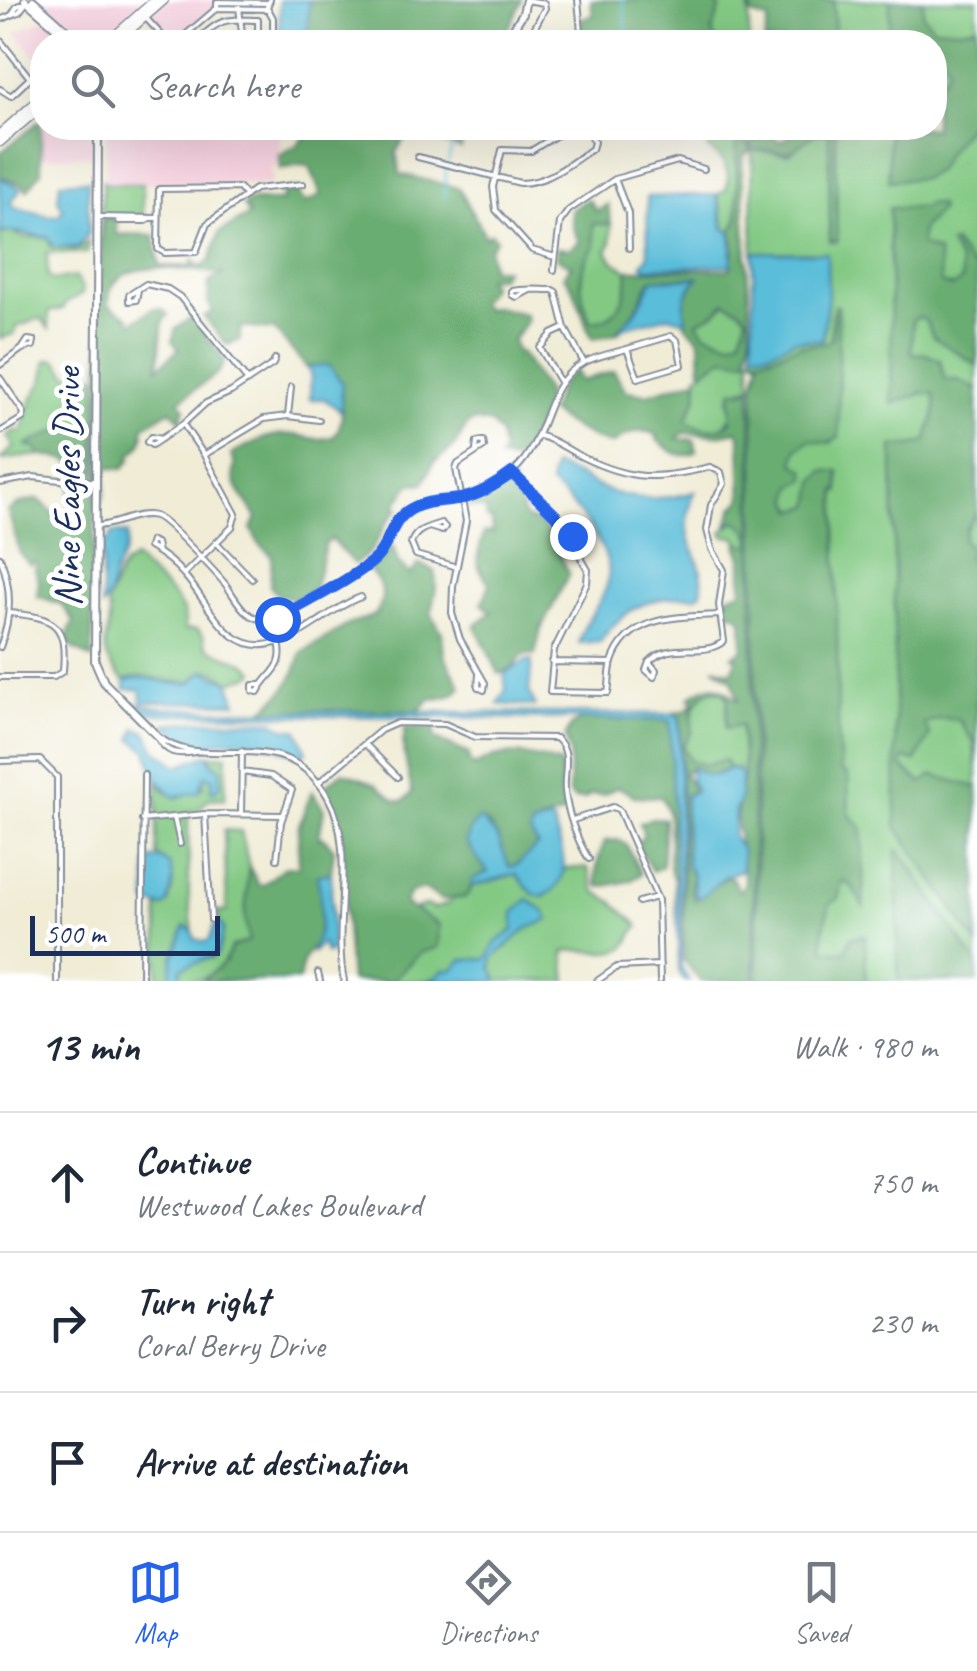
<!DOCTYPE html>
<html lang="en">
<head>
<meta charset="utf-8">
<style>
	:root { --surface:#fff; --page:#f6f6f7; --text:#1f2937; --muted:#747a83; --line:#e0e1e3; --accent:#2563eb }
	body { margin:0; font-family:Caveat,sans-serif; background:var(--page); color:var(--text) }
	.scale { position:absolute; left:30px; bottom:25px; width:190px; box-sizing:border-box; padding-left:10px; border:5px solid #1b2f5e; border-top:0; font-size:28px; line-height:35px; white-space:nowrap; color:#1b2f5e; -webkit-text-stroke:8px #fff; paint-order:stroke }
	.stop { position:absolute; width:30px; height:30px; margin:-22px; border:8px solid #2563eb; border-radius:50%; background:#fff }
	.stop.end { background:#2563eb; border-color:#fff; box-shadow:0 2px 10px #0008 }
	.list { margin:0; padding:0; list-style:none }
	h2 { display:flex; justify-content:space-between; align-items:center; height:130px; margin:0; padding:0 40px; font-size:42px }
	h2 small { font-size:32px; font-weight:400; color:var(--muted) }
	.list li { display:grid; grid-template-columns:65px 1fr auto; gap:30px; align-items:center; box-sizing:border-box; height:140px; padding:0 40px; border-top:2px solid var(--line) }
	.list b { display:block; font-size:38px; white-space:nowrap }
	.list p { margin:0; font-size:32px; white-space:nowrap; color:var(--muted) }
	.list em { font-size:32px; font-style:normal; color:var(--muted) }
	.icon { flex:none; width:55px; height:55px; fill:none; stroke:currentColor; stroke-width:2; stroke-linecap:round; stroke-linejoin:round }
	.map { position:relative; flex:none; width:977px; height:981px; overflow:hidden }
	.search { position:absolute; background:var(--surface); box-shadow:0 10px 40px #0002; left:30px; right:30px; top:30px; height:110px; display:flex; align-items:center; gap:25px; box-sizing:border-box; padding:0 35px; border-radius:40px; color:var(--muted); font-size:38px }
	.sheet { height:550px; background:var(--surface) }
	nav { display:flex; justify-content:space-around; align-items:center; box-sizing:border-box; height:140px; border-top:2px solid var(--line); background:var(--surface); font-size:28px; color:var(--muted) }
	nav a { display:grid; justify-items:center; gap:5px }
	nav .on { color:var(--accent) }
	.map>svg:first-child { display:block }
	.built { fill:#f4cfdd }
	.green { fill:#83c984; stroke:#4f7c71; stroke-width:2.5 }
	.forest { fill:#6aad72; stroke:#426e68; stroke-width:2.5; fill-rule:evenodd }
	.water { fill:#5abdd9; stroke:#3a769c; stroke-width:2.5 }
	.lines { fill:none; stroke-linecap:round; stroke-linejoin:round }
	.stream { stroke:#5abdd9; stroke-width:2.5 }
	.minor-tunnel { stroke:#c5c6be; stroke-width:4; stroke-dasharray:4 2; stroke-linecap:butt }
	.minor-casing { stroke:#868e9a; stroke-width:8 }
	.tertiary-casing { stroke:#868e9a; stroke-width:10 }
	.secondary-casing { stroke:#868e9a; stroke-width:11 }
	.minor { stroke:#fff; stroke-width:4 }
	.tertiary { stroke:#fff; stroke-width:6 }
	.secondary { stroke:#fff; stroke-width:8 }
	.route { stroke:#2563eb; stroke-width:12 }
	.labels { text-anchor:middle; stroke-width:10; stroke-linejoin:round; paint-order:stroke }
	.street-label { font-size:40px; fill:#1b2f5e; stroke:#fff }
</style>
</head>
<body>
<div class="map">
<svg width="977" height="981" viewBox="0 0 977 981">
	<rect width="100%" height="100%" fill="#fff"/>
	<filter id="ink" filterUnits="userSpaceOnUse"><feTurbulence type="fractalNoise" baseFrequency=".01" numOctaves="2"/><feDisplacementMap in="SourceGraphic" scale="20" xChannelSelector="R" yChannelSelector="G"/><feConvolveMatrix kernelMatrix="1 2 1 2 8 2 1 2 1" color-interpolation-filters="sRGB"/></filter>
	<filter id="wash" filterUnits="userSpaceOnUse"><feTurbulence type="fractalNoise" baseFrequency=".0048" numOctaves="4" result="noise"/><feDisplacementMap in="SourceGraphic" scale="40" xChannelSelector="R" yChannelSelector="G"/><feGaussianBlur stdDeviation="2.25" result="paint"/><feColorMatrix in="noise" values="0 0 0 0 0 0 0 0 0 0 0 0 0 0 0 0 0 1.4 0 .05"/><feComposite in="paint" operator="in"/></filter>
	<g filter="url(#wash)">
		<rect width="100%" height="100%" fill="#f0ecd6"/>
		<!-- built -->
		<path class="built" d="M40,0H148L100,42H42V63L15,32L39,22L53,11Z
			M167,0H213L216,8L175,42H169L148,17Z
			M42,110V128H97V155L41,157Z
			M107,128H290H280V162L271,167L272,184L106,183Z"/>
		<!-- green -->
		<path class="green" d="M710,0H749V42L714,40L712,33L720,8Z
			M833,0H977V981H757L744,545L735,537L724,536L722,532L736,521L743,524L740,405L837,404L838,307L832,313L831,341C820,346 808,344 796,347C781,351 770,359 753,357V352H769L795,340H822L827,302L753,252L752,150L789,154L813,134L829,132L830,241H837L835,128H934V42H835Z
			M711,128H736L738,218L732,231L725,228L718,194L726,190C732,173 724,157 708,149Z
			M103,181L106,184H143V218L103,219L100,247Z
			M593,223L611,224V244L607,251L613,261L627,270C630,296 617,321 590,321L578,284L589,253Z
			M9,231L25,237L49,238L50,246L78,249L88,242L87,253H47L48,277L54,280L75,277L83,289L82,294L65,304L63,309L49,312V329L41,318L16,327L15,333L0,339V235Z
			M726,302L740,309L747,316L741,338L730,342L705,333L696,322L716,312Z
			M724,357L751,359V386L736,391L729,398L732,415L724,427C710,431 698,428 685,420L697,397L698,375Z
			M51,359L58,361L68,374L96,375V420L31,447L37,448L39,455L0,460L14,447L7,436L15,430L20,433C27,424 24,418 28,408C36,389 46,384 46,361Z
			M135,559C152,579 192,601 184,629L198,630L204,636L206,646C221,657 242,658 255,671L252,675L231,682L217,672L204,670L189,683C183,681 176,682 170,681C154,679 142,673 124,680C88,646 117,634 107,603C115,588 116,566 135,559Z
			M713,690H721L728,696L727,716L741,724L744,773L741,778L738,768H729L725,761C711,767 695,767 684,756L683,746C698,726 684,700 713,690Z
			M210,755H227L225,798L208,799L201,808L188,812L189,901L193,932L188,928L173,959L170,981H158V907H164C177,886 176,870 157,855V780L164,790L177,798L203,788L204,777H211L214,783L211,789L214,791L220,785L221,769L212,763Z
			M224,830L241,831L249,866L245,916L249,942L232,947C220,973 206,981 179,981L181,968L202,959L212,958C227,944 221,927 217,912L227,911Z
			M566,868H588L595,891L613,902L639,926C632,932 631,940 626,946C614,959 580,946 564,952L567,981H391L420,953L419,914L416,908L427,905L433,909L450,903L451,899L466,897L473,886L516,874L532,893L545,897Z"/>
		<!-- forest -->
		<path class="forest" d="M309,0H522L502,42H279V36L307,39Z
			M591,0H710L720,8L712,33L717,42H598L596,34L582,35L581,18L593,16Z
			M751,0H833L835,42H764L769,20L751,15Z
			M890,0H923V15L933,27L960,29L977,26V115L947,152L937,170L924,178L889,181L888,128H934L935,80H942L949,66L939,53H935L934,42H889Z
			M38,122L41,124V172L27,190L22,184L0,176V153Z
			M314,128H534L516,134H488L485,129L463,137L461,149L421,136L404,139L396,152L400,174L459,188L486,237L491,233L496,240L489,249L491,268L505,269L500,277H487L491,286L479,302L485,309L496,307L525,314L527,320L513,340L517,354L520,352L547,393C545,418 533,445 513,461L500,458L503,452L499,433L491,424C465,417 469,424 457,442C452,450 443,454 437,461L435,459L424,483L411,484L395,505L399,509C379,524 380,552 354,564L331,539L325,545L315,587L296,600L278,595L270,586L272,556L258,542L251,528L257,519C248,499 228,488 235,464L231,455C251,443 270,432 294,435C310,437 319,442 335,436C353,405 332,388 311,366L307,368L275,330L240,327V340L227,345L204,317L213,312L208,302L209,282L223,274C196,272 105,250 109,305L129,317L132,323L154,308L162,309L168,315L163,321L158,368L179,349L172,341L176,329L192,317L225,361L219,372L179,401L185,408L181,421L171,410L143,427C145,439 141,448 131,454V459L123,469L106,467L105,494L98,510L101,247L103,220H116L117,234L154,235L160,266L192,267V260L200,267L210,261L219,233L249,215L243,206L249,201H282V192L294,189L306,203L321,195L310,167L301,165L280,169L279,155L297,145Z
			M736,128H743L745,143H750V151L744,155L742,163L751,338L748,355L751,358L741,360L724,357L703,371L701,369L700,340L685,324L684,299L698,277L651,279L634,313L618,333L593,339C581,320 580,292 564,276L571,265L556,258L557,248L569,249L579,242L573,228L571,210L588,199L597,211L608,204L611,224H593L595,246C575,270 580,294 590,321C618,321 630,295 627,270L730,269L734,250L732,231L738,218ZM725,302L740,309L747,317L741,338L730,342L705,333L697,322L716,312Z
			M760,128H768L777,140L783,141C796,124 815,127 835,128L837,241L830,242L829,133L817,132C780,161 795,150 752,150V143L760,137Z
			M928,204L939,205L940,210L922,229L920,245L938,252L941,283L952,287L962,280L960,263L950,244L954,243L971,266L977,264V365L933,337L926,321L920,317L913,320L911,350L914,354L923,353L940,360L945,380H958L977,390V513L966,529L963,541L969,545L968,559L977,564L976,765L974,743L959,720L941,718L924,724L930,735L916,761L903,759L901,766L922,783L932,775L977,787V944L896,826L893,445L911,446L927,441C928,422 939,421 934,394L923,393L892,404L889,208H922Z
			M835,305L838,307L839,437L830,443L810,440L797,449L794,463L805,469L806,479L793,486L790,499L795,510L811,506L815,481L823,471H839V492L836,491L838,728L841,771L848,775L849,814L862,827L864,908L851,885L842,881L838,899L830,904C826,915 820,939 825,950L845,952L851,937L865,935L866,981H757L754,384L760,362L753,357C770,360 781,351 796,347C809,343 820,346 831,340Z
			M575,370L581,381L614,371L626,391L647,394L698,379L697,397L686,420C700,430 717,434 731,421L732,390H748L751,386L754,981H700L684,960L680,717L673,713L687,710L693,702L689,698C710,680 721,684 739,701L732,680L714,667L732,672L737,658L732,656L743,649L742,619L737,614L727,613L726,599L730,595L742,591V557L737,545L739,541L747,546L751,544C751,532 746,527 736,521L727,525L734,507L742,499L740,436L737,431L717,435L684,433L677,438L694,440L697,451C680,462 669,449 657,440V435C640,427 627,433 613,444C598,443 562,422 550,412L561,383ZM713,690H721L728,696L726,728L741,725L744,773L736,817L745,884L739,891L732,878L726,877L695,900L691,889L693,875L687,865L685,797L693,789L684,774L691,767C708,775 711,778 729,768L725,760L706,765L690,761L683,746L692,732V707L705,693Z
			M96,420L95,480L86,479L85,484L95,486L92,659L72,647L66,638L74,621L61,604L37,596L39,581L35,569L37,564L35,562L30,565L20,554L8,511L19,504L38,499L54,513L56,518L69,513L74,464L64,459L39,455L37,449L27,445L61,429Z
			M510,479L514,483L506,491L514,499L517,497L525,518C554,524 556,552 569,574L541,629L535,654L523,655L511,669L499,674L475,625L492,612L482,604L490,584C471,560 477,562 484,532L493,533L492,520L487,518L486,509L470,507L469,500L493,492Z
			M393,546L398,563L410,575L419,564L435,571L436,587L431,613L442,633L444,655L461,687C453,698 443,698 430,699L419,711L262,710C283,695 295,679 301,653L348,625L375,615C387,598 383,584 369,570Z
			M583,719L670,720L679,948L674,880C662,858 679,822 661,797L634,796L618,787L604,794L589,795L585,799H574L569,794L570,753L565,737L572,725Z
			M405,727L435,728L434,738L469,754V762L475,766C502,747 531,755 561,764L562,798L567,813L539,822L535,850L516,865L509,867L498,838L486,822L475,824L468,837L488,872L472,886L466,897L441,900L426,889L410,892L405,904L439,925L438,947L420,953L391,981H350L338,816L325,790L326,785L343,772L374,783L396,801H404L412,793L403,746Z
			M312,791L324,809L319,838L323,837L334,849L331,873L318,875L321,891L320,937L303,960L299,980L202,981L225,962L232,947L249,941L245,917L249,866L258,884L263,885L284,868L299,866L298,828Z
			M652,818L665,819L662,867L652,871L636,844L644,836L640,823Z
			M618,840L626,844L641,874L630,881L599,887C593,875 599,853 605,841Z
			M897,850L900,851L977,964V981H898Z"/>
		<!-- water -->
		<path class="water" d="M279,0H309L307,39L280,38Z
			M0,178L21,188L11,203L13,207L49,216L59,215L63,209L58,200L60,182L88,180L89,233L78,247H54L48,237C31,236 16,229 0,233Z
			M688,195H717L724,229L731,231L732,265L645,268L642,264L648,256L647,197Z
			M753,252L827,253L828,297L822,340H795L769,352H753Z
			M698,278C684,293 683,301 686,321L669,316L619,329L635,313L653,280Z
			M329,365L342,383L341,411L324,399H310L311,376L307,368Z
			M553,466C572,471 588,483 606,490C633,501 667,500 695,492C673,546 709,554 701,593L697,596C654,596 625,605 600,642L579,643C582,623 601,606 607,585C618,555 574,501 550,485Z
			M113,533L127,534C128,553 120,559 114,575C110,588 111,597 102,607V549Z
			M528,660L532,661L529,691L535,706L498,704L506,689L504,674Z
			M204,671L229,681L237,703L142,702L141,690L125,689V681C142,674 154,680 170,683C176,684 183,682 189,684Z
			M129,702L156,708L210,710L676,714L679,717L681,966L689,981L683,980L679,972L670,720L161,714L143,712Z
			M196,721H273L284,728L298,730L307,752L298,756C275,744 225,733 205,747L172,731L165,724Z
			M136,728L147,732L155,749L178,766L208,754L212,763L221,769L220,785L215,791L211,790L213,778L205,776L199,792L173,797L154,774L147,750L132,739Z
			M691,768C709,776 713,780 731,768L741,773L740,800L735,809L733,836L742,851V870L725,876L700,898L695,895L693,875L687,865L685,796L696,791L690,779Z
			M480,818L498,838L509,867L517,865L538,845L530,833L532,826L550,820L553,822C562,851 577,883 541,897L532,893L516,874L472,886V880L488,872L466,842L471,828Z
			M150,859H162L170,865L173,880L168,904L163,907L147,903V862Z
			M331,873L333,952L326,953L322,943L313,952L312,948C325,929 321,897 317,875Z
			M528,899L545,912L549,920L526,929L493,958L491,967L498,981H427L437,977L443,970H452L462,960L487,959L496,942L514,930V913Z
			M220,924L224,929L217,955L181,968L179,981H170L173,958L185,926L193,932L195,939L206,942L210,939L214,926Z"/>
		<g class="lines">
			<!-- stream -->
			<path class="stream" d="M623,0L628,42
				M448,162L455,135L472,128
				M445,197L446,169"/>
		</g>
	</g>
	<g filter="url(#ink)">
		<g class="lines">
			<!-- minor-tunnel -->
			<path class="minor-tunnel" d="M171,749L173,750"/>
			<!-- minor casing -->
			<g class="minor-casing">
				<path id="minor" d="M270,0L267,7L273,18V42
					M526,0L544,3L545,8L527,42
					M578,0L582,42
					M218,2L268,3
					M239,7L243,42
					M217,8L268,9
					M12,14L17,6L27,2
					M144,16L168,42
					M0,20L19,12L26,3
					M0,40L30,78L11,96L0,89
					M177,42L217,8V2
					M195,42C223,18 221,19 258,20V42
					M418,157L520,183C548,183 569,164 592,149L594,142L585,128
					M615,179L628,213L629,248
					M246,196L239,188L159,189L158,249L165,253L196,252L207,224L255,189L303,184
					M99,217L157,218
					M117,218L119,221H146L149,218
					M555,257L532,250L496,210L493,187L502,150L531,151L568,128
					M554,270L560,222L569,210L615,179L678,161L704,169
					M138,290L136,300L129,301V295L146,284L168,289L180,297L248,381
					M530,290L517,297L512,295V291C525,288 540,290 553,290L556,292L565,328L583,361
					M671,336L677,340L682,365L638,378L627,349Z
					M0,365L22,349L28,340L34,341L33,346L22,349
					M0,378L24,413L23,418L0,432
					M560,382L540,348L552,334L565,328
					M288,416L291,387
					M183,424L204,455L236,514L232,527L184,574
					M540,436C554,439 568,450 582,457C631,481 657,480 710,467L721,472L724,484L711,505L707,530L712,549L724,570L719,605L724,641C703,659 671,639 649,662L656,670L654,677L646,670L649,662
					M161,439L151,437L147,442L152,445L183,424L206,403L231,392L273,364L275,359
					M476,450L477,442L483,441L484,447L458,464L456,469L466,521L453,586L452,613L460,639L485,683L484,690L478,687L479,674
					M204,455L264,419L288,416L319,420
					M512,473L559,519L588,570L587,583L554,650L550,692L608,693C610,684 609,672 612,662C628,614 679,617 720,615
					M72,482L96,481
					M0,483L33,477L96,484
					M96,526C116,526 136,511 155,516C166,519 217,574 226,585C239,603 245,621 271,620C282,619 365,568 376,558C387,547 387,529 398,518C417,499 438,503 462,499C481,495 502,483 515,470C550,436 543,384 583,363C596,356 613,353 627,349
					M429,527L442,531L445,527L441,523C427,528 416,529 411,543L416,555L457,567
					M216,542L252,579
					M158,552L156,543L151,541L149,547C162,554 175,564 185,576C211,605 228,659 279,642C309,633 332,607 361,597
					M0,557C12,588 12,616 0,647
					M552,662L612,663
					M0,677H54L63,671C67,623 55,618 10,613
					M261,685H253V691L258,692C268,672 286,669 279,642
					M155,734C204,778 282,717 328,797C357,848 332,924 344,981
					M157,737C167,754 176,755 195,752
					M365,744L398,777
					M1,761L40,760L57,777V981
					M242,772L271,776L292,790L281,822L277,859
					M318,783L381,730L397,723L445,724L475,737L556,738C573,752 563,771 565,791C567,812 577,841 589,859
					M205,814L211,920
					M241,814L242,751
					M174,817L180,844
					M142,820L205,814L283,815
					M573,820L613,807L619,810L658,900L660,981
					M639,902L657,897
					M318,973L320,981
					M142,981L144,775
					M597,981L617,967L660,965"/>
			</g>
			<!-- tertiary casing -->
			<g class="tertiary-casing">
				<path id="tertiary" d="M25,0L73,42
					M33,0L80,42
					M505,42L523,13L526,0
					M98,128L95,661L104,682L155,734
					M554,128L558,134"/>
			</g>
			<!-- secondary casing -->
			<g class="secondary-casing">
				<path id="secondary" d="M108,42L155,0
					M116,42L164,0
					M0,134L42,97
					M0,142L42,106"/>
			</g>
			<!-- minor -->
			<use href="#minor" class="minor"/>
			<!-- tertiary -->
			<use href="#tertiary" class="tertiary"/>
			<!-- secondary -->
			<use href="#secondary" class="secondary"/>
		</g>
	</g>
	<g class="lines" filter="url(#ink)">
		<!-- route -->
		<path class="route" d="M277,619C302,604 357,577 376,558C391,542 390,521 411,509C429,499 445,502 464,498C481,494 497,484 512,473L559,519L572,536"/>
	</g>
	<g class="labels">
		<!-- street labels -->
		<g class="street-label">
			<text transform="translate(66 487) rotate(-90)" y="14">Nine Eagles Drive</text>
		</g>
	</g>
</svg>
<div class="scale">500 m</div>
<div class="stop" style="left:277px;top:619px"></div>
<div class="stop end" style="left:572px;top:536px"></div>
<div class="search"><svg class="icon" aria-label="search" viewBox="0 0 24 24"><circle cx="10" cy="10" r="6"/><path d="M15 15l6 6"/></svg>Search here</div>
</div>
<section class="sheet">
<h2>13 min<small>Walk · 980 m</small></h2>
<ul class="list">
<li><svg class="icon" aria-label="ahead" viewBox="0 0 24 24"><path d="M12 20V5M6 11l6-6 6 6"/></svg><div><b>Continue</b><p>Westwood Lakes Boulevard</p></div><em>750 m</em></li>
<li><svg class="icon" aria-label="right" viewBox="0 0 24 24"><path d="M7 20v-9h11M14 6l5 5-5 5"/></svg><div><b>Turn right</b><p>Coral Berry Drive</p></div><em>230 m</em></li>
<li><svg class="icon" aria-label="arrive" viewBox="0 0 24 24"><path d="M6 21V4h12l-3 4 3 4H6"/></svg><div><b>Arrive at destination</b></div></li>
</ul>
</section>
<nav>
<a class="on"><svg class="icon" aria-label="map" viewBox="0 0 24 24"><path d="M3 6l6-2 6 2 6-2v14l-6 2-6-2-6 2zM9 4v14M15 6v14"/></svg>Map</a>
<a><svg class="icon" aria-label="directions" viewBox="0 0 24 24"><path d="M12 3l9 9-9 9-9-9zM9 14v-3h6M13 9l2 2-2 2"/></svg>Directions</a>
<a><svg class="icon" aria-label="saved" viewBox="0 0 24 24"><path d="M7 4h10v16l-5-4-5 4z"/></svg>Saved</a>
</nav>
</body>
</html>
